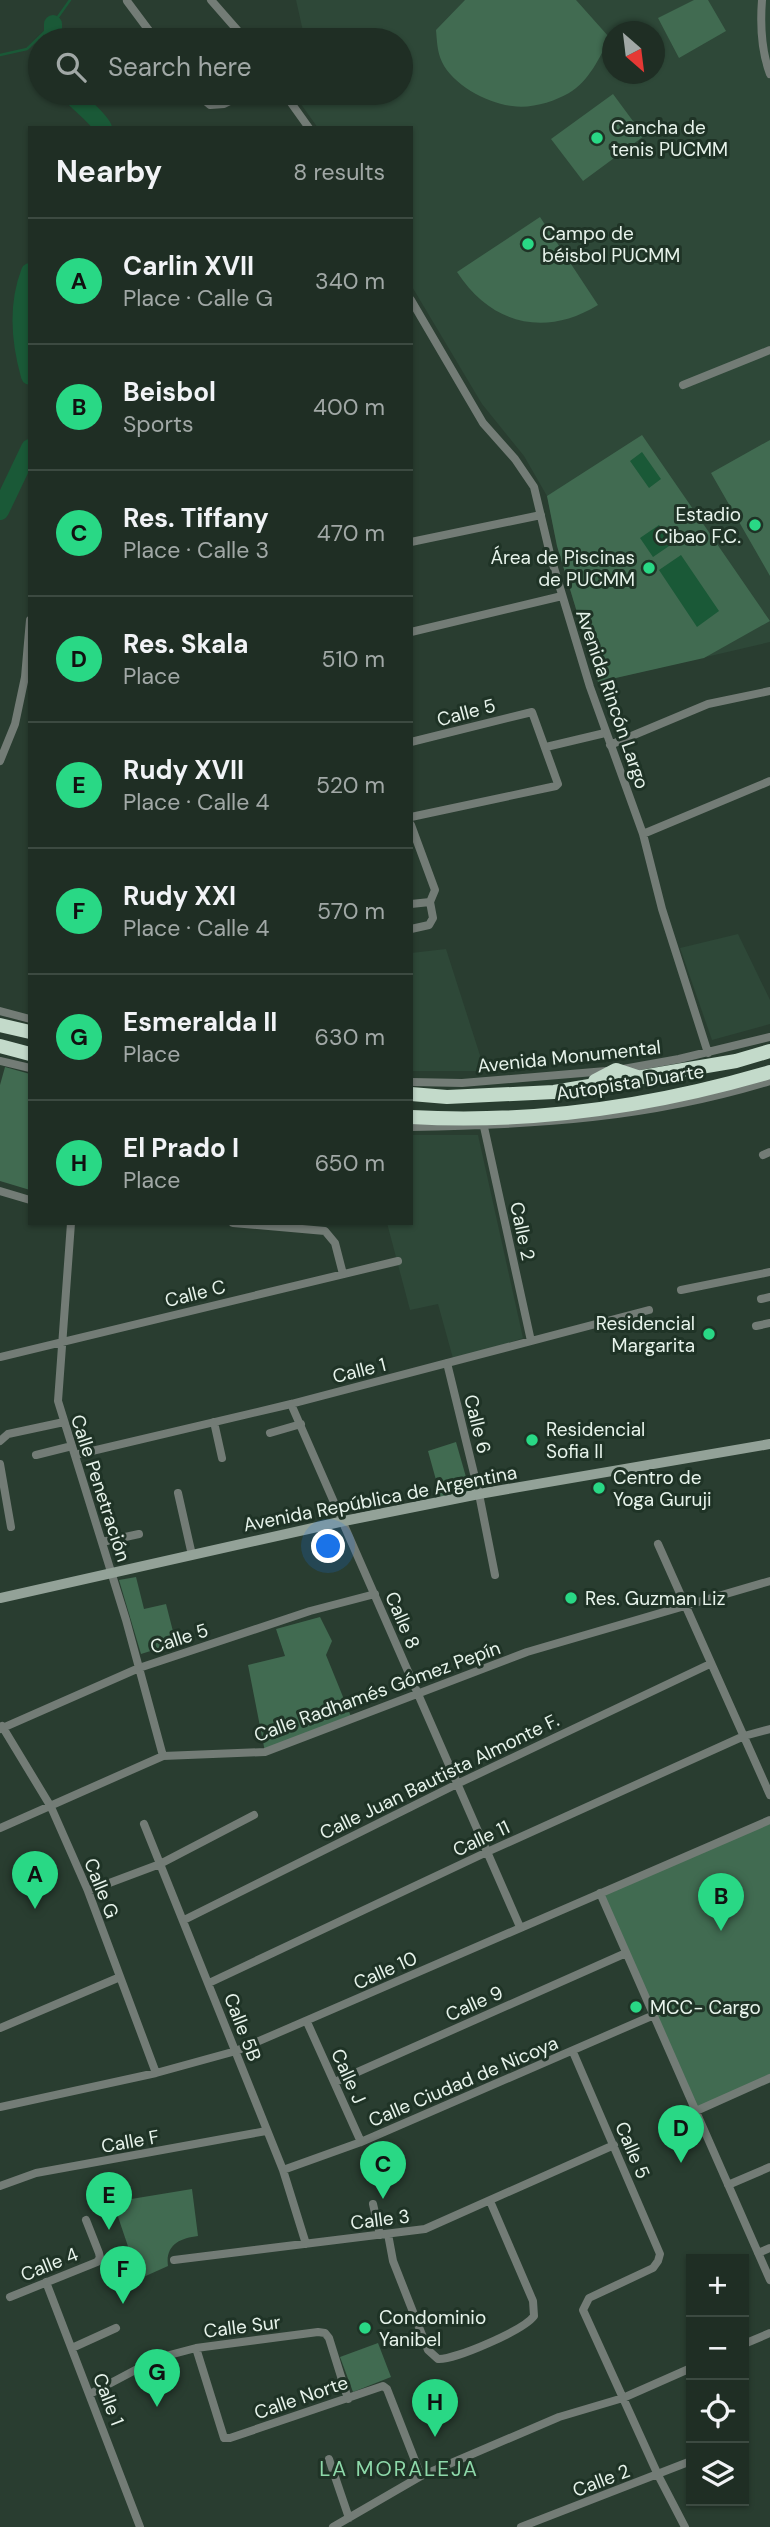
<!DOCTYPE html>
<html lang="en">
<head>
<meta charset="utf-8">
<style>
	:root { --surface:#1f2e24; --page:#27362c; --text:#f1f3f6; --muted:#a1a8a6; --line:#3c4a41; --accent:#29d885 }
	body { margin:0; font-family:"DM Sans",sans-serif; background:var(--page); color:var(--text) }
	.controls { position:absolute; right:21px; bottom:21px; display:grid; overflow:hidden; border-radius:0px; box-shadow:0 2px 5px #0004 }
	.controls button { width:63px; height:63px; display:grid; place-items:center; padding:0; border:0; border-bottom:2px solid var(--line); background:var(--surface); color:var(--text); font:35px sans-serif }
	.compass { position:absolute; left:602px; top:21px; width:63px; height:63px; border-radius:50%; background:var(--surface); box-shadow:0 2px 5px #0004; rotate:152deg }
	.you { position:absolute; left:329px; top:1547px; width:24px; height:24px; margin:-18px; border:5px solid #fff; border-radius:50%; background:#1a73e8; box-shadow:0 0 0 10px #1a73e833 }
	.badge { display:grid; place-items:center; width:46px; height:46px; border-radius:50%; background:var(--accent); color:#111; font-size:23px; font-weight:700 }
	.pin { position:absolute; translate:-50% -58px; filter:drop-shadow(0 2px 4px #0008) }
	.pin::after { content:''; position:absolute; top:37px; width:24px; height:21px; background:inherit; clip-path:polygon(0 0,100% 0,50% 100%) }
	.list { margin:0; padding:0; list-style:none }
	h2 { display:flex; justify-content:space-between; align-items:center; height:91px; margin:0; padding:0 28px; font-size:30px }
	h2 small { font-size:23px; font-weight:400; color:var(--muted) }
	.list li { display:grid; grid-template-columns:46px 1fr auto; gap:21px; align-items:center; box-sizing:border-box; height:126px; padding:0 28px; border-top:2px solid var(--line) }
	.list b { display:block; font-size:26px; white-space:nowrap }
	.list p { margin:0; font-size:23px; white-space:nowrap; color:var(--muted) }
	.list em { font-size:23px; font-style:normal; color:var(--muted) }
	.icon { flex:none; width:38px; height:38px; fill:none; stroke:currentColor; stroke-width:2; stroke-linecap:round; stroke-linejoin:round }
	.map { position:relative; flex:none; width:770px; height:2527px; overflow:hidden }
	.search { position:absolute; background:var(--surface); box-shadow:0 2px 5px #0004; left:28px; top:28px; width:385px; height:77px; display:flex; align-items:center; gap:18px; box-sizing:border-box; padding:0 24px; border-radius:38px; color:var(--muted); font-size:26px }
	.panel { position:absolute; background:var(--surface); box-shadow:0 2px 5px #0004; left:28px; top:126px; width:385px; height:1099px; border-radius:0px }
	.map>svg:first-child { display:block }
	.built { fill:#2e4838; fill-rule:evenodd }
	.green { fill:#416b51 }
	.water { fill:#1a5937 }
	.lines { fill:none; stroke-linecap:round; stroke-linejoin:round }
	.stream { stroke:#1a5937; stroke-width:2.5 }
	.river { stroke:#1a5937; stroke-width:18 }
	.minor { stroke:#737c76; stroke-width:8 }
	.secondary { stroke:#93a298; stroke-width:10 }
	.motorway { stroke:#c3daca; stroke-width:14 }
	.poi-dot { fill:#29d885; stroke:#1f3326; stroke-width:2.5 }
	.labels { text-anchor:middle; stroke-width:6; stroke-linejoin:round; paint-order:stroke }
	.poi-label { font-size:19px; fill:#e7f3eb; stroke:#1f3326; text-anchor:start }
	.street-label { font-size:19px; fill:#e7f3eb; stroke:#1f3326 }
	.neighbourhood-label { font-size:21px; letter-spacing:2px; fill:#8dd8a9; stroke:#1f3326 }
</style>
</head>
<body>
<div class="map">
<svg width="770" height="2527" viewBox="0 0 770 2527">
	<rect width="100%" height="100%" fill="#293d30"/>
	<!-- built -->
	<path class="built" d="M296,0H770V642L598,682L557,546L547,496L524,456L482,404L411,285V128H318L293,93H401V40H305ZM612,32H654V74H612Z
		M738,934L770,1000V1024L712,1040L680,948Z
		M446,949L485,1071H411V953Z
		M411,1135H478L523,1338L454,1362L438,1304L410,1310L387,1223H411Z"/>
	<!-- green -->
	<path class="green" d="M465,0H576L609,37C601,57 588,82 569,93C553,102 531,109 512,106C487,103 453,85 442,62C437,51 437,41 436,30Z
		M694,0H708L726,31L679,58L658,18Z
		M613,94L644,136L583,181L551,139Z
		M540,217L598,305C544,338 491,324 457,272Z
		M642,435L770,621L704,658L598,682L557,546L547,496Z
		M770,440V576L711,473Z
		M5,1067L30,1074V1190L0,1181V1085Z
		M456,1442L470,1491L441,1498L428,1451Z
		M136,1577L144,1609L166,1604L176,1643L141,1654L119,1580Z
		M320,1617L332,1641L326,1655L352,1719L265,1752L248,1665L285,1656L276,1629Z
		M770,1820V2078L696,2111L600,1893Z
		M192,2189L198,2236C180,2238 165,2245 168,2266L139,2279L113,2202Z
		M378,2343L391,2377L353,2392L340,2357Z"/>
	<!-- water -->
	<path class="water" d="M642,452L661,479L649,488L630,461Z
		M659,525L672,544L653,557L640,538Z
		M681,555L719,611L697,627L659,570Z"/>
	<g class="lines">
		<!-- stream -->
		<path class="stream" d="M0,55L27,49L53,24L70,0"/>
		<!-- river -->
		<path class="river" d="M53,40V24
			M70,93C79,104 97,116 103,128
			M30,272C17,306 20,341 30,376
			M0,511L30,448"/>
		<!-- minor -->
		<path class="minor" d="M211,0L246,40
			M762,0C760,26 761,50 770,74
			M127,1L156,40
			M196,93L210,105L224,104L246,93
			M284,93L309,128
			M411,300L483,423L515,459L534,487L551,558L590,687L643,834L662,909L708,1053
			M683,385L770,350
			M411,542L541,515
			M411,632L562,596
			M411,742L532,712L558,784L556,786L411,817
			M610,745L708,704L770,691
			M546,747L605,733
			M0,761L15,724L25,677L30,620
			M411,825L435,890L430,902L433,918L429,925L411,929
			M643,834L770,781
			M411,904L430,902
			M0,1011L30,1019
			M0,1061L30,1068
			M623,1069L679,1059L770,1037
			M411,1082L462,1083L606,1071
			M411,1127C537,1125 649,1118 770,1081
			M484,1127L531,1341
			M763,1155L770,1152
			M0,1191L30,1200
			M71,1223L58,1401L126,1620L163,1756
			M233,1223L325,1231L335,1243L343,1274
			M681,1290L770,1272
			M761,1299L770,1297
			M756,1326L770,1323
			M0,1357L398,1261
			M447,1363L479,1494L495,1575
			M291,1404L520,1927
			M214,1422L222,1458
			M270,1433L301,1424
			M0,1441L8,1434L64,1422
			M36,1455L72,1446
			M75,1455L291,1404L649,1310
			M0,1464L11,1527
			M178,1493L192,1555
			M102,1542L139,1534
			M658,1544L770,1795
			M2,1726L51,1807L88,1891L156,2073
			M0,1729L139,1668L310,1611L375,1594
			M144,1824L283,2170L306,2244
			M0,1828L163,1756L265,1752L527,1652L770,1581
			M88,1891L160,1864L254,1815
			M600,1893L770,2280
			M184,1920L457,1784L710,1664
			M209,1983L487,1852L744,1736L770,1729
			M307,2022L361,2142
			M0,2028L120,1977
			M573,2052L660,2254L658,2261L653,2268L589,2298L583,2310L658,2475L685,2527
			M335,2082L626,1953
			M0,2107L156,2073L236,2051L770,1820
			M696,2111L770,2078
			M283,2170L361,2142L654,2015
			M728,2185L770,2167
			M0,2186L36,2173L266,2131
			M373,2204L380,2235
			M388,2234L393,2261L428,2350L438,2359C455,2360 524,2330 534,2316L533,2301L490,2201
			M758,2253L770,2248
			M174,2260L425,2229L614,2145
			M46,2282L140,2527
			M10,2297L97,2262L100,2258L99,2253L86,2220
			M744,2344L770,2333
			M72,2348L116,2328
			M196,2348L224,2438H230L383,2386L387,2389L421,2476
			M90,2394L158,2358L196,2348L318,2332L325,2333L329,2338L348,2399
			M329,2459L349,2518
			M333,2527L421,2476L559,2417L623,2398L691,2368
			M521,2527L691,2461"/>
		<!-- secondary -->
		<path class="secondary" d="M0,1598L344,1521L479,1494L770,1444"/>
		<!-- motorway -->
		<path class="motorway" d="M0,1025L30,1032
			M0,1046L30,1054
			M595,1081L616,1070L637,1077
			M411,1094L447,1097L554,1092L736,1061L770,1051
			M411,1117C533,1124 654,1106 770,1072"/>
	</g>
	<!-- markers -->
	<g class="poi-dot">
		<circle cx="597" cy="138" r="7"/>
		<circle cx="528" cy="244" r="7"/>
		<circle cx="755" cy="525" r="7"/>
		<circle cx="649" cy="568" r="7"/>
		<circle cx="709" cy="1334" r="7"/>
		<circle cx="532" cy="1440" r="7"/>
		<circle cx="599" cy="1488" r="7"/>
		<circle cx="571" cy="1598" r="7"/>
		<circle cx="636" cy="2007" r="7"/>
		<circle cx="365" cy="2328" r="7"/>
	</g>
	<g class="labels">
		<!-- poi labels -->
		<g class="poi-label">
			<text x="611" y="134">Cancha de<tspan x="611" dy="22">tenis PUCMM</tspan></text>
			<text x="542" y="240">Campo de<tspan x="542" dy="22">béisbol PUCMM</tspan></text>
			<text x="741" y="521" text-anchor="end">Estadio<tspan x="741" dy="22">Cibao F.C.</tspan></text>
			<text x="635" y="564" text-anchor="end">Área de Piscinas<tspan x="635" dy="22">de PUCMM</tspan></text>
			<text x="695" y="1330" text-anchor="end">Residencial<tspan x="695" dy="22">Margarita</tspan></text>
			<text x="546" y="1436">Residencial<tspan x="546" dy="22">Sofia II</tspan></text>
			<text x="613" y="1484">Centro de<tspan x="613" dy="22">Yoga Guruji</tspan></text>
			<text x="585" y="1605">Res. Guzman Liz</text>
			<text x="650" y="2014">MCC- Cargo</text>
			<text x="379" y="2324">Condominio<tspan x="379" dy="22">Yanibel</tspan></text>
		</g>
		<!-- street labels -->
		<g class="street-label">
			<text transform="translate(613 699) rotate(71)" y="7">Avenida Rincón Largo</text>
			<text transform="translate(466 712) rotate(-15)" y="7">Calle 5</text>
			<text transform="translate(569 1056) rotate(-6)" y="7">Avenida Monumental</text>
			<text transform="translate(630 1082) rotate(-9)" y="7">Autopista Duarte</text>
			<text transform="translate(523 1231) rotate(78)" y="7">Calle 2</text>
			<text transform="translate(195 1293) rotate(-14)" y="7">Calle C</text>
			<text transform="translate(359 1370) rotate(-14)" y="7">Calle 1</text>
			<text transform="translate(478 1424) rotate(76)" y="7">Calle 6</text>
			<text transform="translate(101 1488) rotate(72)" y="7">Calle Penetración</text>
			<text transform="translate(380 1498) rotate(-11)" y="7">Avenida República de Argentina</text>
			<text transform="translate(403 1620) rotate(67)" y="7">Calle 8</text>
			<text transform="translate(179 1638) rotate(-18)" y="7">Calle 5</text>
			<text transform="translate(377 1691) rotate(-20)" y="7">Calle Radhamés Gómez Pepín</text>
			<text transform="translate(439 1776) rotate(-26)" y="7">Calle Juan Bautista Almonte F.</text>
			<text transform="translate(481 1838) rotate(-25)" y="7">Calle 11</text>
			<text transform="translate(102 1888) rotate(68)" y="7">Calle G</text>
			<text transform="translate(385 1970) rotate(-24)" y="7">Calle 10</text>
			<text transform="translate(474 2003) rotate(-24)" y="7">Calle 9</text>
			<text transform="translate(243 2027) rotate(69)" y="7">Calle 5B</text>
			<text transform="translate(349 2076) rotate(66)" y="7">Calle J</text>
			<text transform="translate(463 2081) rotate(-23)" y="7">Calle Ciudad de Nicoya</text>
			<text transform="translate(130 2141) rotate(-10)" y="7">Calle F</text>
			<text transform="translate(633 2150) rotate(67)" y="7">Calle 5</text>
			<text transform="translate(380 2219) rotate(-7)" y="7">Calle 3</text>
			<text transform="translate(49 2264) rotate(-22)" y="7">Calle 4</text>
			<text transform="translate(242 2326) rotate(-7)" y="7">Calle Sur</text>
			<text transform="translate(301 2397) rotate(-19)" y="7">Calle Norte</text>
			<text transform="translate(109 2399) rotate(69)" y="7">Calle 1</text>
			<text transform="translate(601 2480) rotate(-21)" y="7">Calle 2</text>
		</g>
		<!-- neighbourhood labels -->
		<g class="neighbourhood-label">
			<text x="399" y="2476">LA MORALEJA</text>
		</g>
	</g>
</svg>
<div class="controls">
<button>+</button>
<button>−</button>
<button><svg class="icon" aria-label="locate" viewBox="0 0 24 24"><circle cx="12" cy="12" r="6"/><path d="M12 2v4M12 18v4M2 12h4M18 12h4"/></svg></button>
<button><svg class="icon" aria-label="layers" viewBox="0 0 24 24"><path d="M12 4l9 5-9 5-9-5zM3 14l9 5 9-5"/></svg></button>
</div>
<svg class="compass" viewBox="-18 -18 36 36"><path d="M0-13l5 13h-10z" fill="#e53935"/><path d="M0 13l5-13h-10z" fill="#a1a8a6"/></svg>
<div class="you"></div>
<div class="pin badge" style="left:35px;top:1909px">A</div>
<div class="pin badge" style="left:721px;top:1931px">B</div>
<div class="pin badge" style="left:383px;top:2199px">C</div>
<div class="pin badge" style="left:681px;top:2163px">D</div>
<div class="pin badge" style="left:109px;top:2230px">E</div>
<div class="pin badge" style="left:123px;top:2304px">F</div>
<div class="pin badge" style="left:157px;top:2407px">G</div>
<div class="pin badge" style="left:435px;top:2437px">H</div>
<div class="search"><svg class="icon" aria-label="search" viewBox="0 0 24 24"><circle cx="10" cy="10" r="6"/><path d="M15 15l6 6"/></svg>Search here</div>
<section class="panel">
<h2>Nearby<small>8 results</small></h2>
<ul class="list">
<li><span class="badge">A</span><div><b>Carlin XVII</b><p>Place · Calle G</p></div><em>340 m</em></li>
<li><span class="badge">B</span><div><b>Beisbol</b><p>Sports</p></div><em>400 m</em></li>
<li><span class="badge">C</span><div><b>Res. Tiffany</b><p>Place · Calle 3</p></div><em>470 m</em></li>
<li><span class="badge">D</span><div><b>Res. Skala</b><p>Place</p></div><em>510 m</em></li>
<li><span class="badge">E</span><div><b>Rudy XVII</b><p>Place · Calle 4</p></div><em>520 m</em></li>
<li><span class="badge">F</span><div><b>Rudy XXI</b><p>Place · Calle 4</p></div><em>570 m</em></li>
<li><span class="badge">G</span><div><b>Esmeralda II</b><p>Place</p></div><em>630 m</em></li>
<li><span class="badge">H</span><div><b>El Prado I</b><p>Place</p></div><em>650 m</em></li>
</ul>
</section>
</div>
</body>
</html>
